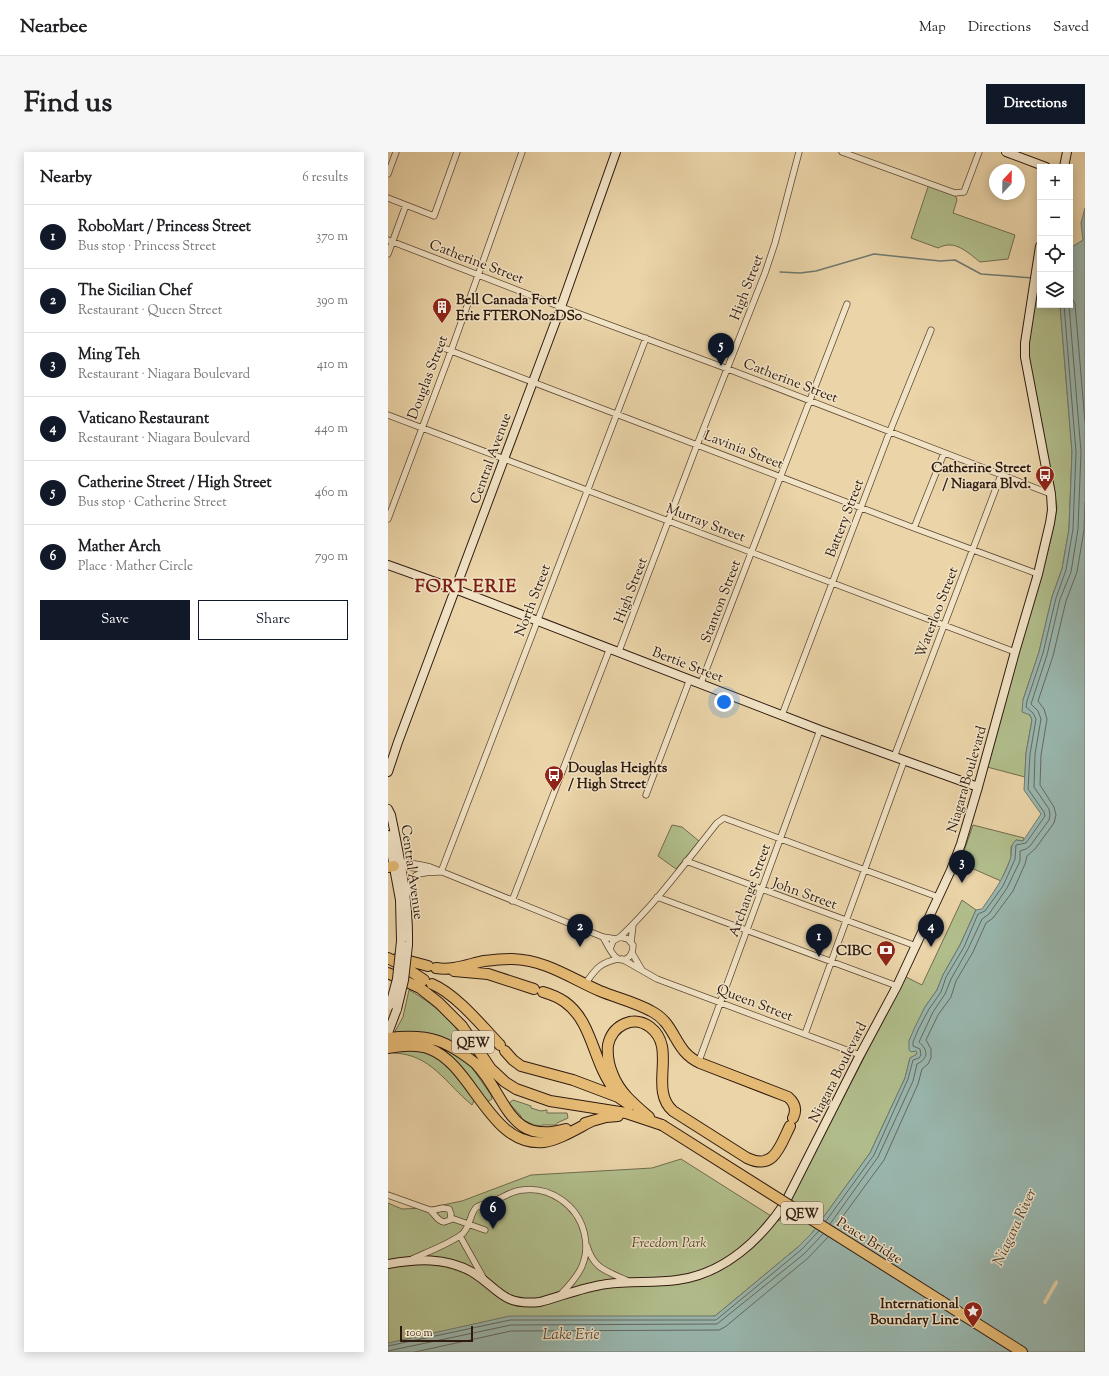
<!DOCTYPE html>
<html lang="en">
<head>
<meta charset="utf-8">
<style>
	:root { --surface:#fff; --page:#f6f6f6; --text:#202124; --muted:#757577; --line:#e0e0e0; --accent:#111827 }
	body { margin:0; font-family:"Sorts Mill Goudy",serif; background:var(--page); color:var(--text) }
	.controls { position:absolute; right:12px; top:12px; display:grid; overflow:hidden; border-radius:0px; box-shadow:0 2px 10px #0003 }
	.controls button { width:36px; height:36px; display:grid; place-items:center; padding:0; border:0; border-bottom:1px solid var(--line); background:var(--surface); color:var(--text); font:20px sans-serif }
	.compass { position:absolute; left:601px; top:12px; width:36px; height:36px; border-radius:50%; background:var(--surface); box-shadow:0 2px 10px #0003; rotate:22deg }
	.scale { position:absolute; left:12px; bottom:10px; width:73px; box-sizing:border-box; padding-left:4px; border:2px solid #2f1a0f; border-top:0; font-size:11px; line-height:14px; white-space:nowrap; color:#2f1a0f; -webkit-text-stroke:3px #f1e3c6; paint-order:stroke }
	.you { position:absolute; left:336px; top:550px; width:14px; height:14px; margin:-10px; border:3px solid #fff; border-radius:50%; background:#1a73e8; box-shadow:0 0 0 6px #1a73e833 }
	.badge { display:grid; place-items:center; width:26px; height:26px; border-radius:50%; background:var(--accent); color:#fff; font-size:13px; font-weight:700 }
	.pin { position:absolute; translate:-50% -33px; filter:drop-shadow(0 1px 2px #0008) }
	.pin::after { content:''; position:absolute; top:21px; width:14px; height:12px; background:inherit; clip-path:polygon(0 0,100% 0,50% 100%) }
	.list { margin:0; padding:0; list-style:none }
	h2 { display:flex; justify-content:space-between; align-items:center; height:52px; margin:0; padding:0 16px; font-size:17px }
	h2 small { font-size:13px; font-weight:400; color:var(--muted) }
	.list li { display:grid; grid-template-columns:26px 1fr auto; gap:12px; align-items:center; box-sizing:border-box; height:64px; padding:0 16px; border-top:1px solid var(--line) }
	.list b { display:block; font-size:15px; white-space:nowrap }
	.list p { margin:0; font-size:13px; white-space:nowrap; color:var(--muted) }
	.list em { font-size:13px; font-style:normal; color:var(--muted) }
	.actions { display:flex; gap:8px; padding:12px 16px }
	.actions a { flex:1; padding:9px 0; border:1px solid var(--accent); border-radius:0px; text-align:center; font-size:14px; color:var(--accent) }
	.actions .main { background:var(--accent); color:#fff }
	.icon { flex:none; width:22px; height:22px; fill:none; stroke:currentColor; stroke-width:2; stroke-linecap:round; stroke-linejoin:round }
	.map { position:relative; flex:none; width:697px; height:1200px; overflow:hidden; border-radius:0px }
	header { display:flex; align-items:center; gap:24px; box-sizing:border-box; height:56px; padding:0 20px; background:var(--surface); border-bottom:1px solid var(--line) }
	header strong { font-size:19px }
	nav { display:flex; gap:22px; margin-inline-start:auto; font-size:14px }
	.intro { display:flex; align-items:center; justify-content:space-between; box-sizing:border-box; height:96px; padding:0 24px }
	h1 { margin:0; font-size:28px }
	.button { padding:10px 18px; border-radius:0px; background:var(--accent); color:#fff; font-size:14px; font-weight:700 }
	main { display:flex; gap:24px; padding:0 24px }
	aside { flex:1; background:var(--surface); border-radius:0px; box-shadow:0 2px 10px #0003 }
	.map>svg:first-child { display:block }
	.green { fill:#b1be8c; stroke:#706c4e }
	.water { fill:#99b7af; stroke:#6f786f }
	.pier { fill:#ead4a8 }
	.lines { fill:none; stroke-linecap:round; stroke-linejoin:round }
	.shore { stroke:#64685f; stroke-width:1 }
	.stream { stroke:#6f786f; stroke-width:1.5 }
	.street-casing { stroke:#5e4835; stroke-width:7 }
	.secondary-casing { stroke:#2f1a0f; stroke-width:10 }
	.highway-casing { stroke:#2f1a0f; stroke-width:12 }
	.street { stroke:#f1e3c6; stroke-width:5.5 }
	.secondary { stroke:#f1e3c6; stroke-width:8 }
	.highway { stroke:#e5ba74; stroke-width:10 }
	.secondary-bridge-casing { stroke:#2f1a0f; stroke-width:10; stroke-linecap:butt }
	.highway-bridge-casing { stroke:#2f1a0f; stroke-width:12; stroke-linecap:butt }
	.secondary-bridge { stroke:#f1e3c6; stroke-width:8 }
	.highway-bridge { stroke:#e5ba74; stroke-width:10 }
	.labels { text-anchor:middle; stroke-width:3; stroke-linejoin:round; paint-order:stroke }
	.shield { fill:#f1e3c6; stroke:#695646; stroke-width:1 }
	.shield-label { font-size:13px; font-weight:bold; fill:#2f1a0f }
	.street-label { font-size:14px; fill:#2f1a0f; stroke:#f1e3c6 }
	.poi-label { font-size:14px; font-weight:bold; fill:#2f1a0f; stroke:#f1e3c6; text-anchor:end }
	.park-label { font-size:14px; font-style:italic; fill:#564b34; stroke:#f1e3c6 }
	.water-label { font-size:15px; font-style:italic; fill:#4f493f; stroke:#f1e3c6 }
	.district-label { font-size:18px; font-weight:bold; letter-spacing:1px; fill:#7a1f14; stroke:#f1e3c6 }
</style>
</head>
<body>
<header>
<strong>Nearbee</strong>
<nav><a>Map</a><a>Directions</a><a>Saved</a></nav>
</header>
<div class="intro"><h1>Find us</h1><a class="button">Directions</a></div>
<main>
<aside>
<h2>Nearby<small>6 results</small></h2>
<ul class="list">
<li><span class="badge">1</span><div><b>RoboMart / Princess Street</b><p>Bus stop · Princess Street</p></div><em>370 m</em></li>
<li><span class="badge">2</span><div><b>The Sicilian Chef</b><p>Restaurant · Queen Street</p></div><em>390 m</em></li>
<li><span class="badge">3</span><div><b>Ming Teh</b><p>Restaurant · Niagara Boulevard</p></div><em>410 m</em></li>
<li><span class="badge">4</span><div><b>Vaticano Restaurant</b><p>Restaurant · Niagara Boulevard</p></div><em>440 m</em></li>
<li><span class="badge">5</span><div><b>Catherine Street / High Street</b><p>Bus stop · Catherine Street</p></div><em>460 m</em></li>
<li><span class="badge">6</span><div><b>Mather Arch</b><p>Place · Mather Circle</p></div><em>790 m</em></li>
</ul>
<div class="actions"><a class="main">Save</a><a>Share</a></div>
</aside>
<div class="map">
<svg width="697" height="1200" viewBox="0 0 697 1200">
	<rect width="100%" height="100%" fill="#ead4a8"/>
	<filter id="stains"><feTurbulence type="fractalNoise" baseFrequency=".005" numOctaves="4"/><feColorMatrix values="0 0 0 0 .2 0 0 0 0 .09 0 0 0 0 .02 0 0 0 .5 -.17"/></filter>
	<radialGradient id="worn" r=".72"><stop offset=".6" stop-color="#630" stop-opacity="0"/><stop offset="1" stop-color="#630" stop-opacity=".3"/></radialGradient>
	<!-- green -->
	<path class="green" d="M541,32L566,40L569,48L565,61L627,83L620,107L592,110C579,100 567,87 550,96L523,86Z
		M652,114V153H672L684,300L681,377L674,417L664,445L651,500L635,548L644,568L638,601L637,625L599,615C610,574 618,533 630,493C645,447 662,403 669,355L640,207V193Z
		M284,673L294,675L311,689L288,717L270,704Z
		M585,673L636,686L635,689L628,688L623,695V706L613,729L572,711Z
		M574,748L588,758L572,793L555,823L549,838L537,855L521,889L530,902L522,906L517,926L482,1001L424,1081L410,1095L327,1164L0,1198V1051L14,1057L40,1056L74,1049L143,1023L264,1016L293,1007L391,1069L518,825L534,833Z
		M21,838C53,856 68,874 88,903L86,905L79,899L5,883L15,865Z
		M35,889L52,893L80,910L103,943L104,947L99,950Z
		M25,897L41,901L62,915L87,947L84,953C57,931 43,902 5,901V899Z
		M125,948L143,954V956L153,959L159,958V961H179L180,966L169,971L168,973H154V974L146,973L133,967V964L121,951Z"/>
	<!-- water -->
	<path class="water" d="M697,56V1200H0V1191L122,1164H327L410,1095L424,1081L482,1001L517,926L522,906L529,902L528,899L523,900L521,898V889L526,877L537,855L549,838L555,823L572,793L588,758L594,757C605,741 616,726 622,708C625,700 621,694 628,688L635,689L653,662L636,638L638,601L644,568L642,563L634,560L635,548L651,500L664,445L674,417L681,377L684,300L672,153H682V96L695,88L693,71Z"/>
	<!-- pier -->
	<path class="pier" d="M669,1128L670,1131L658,1152H656L655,1150L667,1129Z"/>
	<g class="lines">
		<!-- shore -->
		<path class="shore" d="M682,142L687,152L697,270
			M438,1069L486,1003L520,927L525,908L531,906L533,903L532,897L525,894V890L530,878L541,857L553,840L558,825L576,795L590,762L597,759L615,734L627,707L628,693L638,691L657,664L656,660L640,637L642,602L648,567L645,561L638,555L639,549L655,501L668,446L678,418L685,377L688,300L676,153
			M442,1072L490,1005L525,929L529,912C541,906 540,898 531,890L545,860L557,842L563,827L580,797L594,767L601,762L619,736L632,709V699L638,697L642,694L661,668L662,663L661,657L646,635L647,602L653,567L650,559L643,552L659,503L672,447L683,420L690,377L693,300L681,153
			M447,1075L496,1008L530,932L534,917L540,912L543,906V897L538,888L550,863L563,845L568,829L585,800L598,771L605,766L625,739L637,712L639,704L647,697L666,671L668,663L666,655L652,633L653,603L659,567L656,557L650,549L665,504L678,449L689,420L696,378L697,351
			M0,1194L122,1168H328L413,1098L431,1079
			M0,1199L123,1173L329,1172L416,1102L435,1082
			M27,1200L123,1179L331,1178L337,1175L420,1106L440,1085"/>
		<!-- stream -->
		<path class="stream" d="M392,120L412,121L428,119L486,102L552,109L567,108L593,122L645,126"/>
		<!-- street casing -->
		<g class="street-casing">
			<path id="street" d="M454,0L567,41L576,40L591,0
				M0,22L8,0
				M0,46L46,64L69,0
				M0,88L173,155L340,217L663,342
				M0,102L18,53
				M53,195L526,376L650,422
				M0,263L627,500
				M0,367L63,199L134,0
				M526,376L556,301
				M231,499L309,293L377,121L387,91L411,0
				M313,531L459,152
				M394,563L502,279L543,178
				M506,605L613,323
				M258,643L302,527
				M9,709L33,713L42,715L215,785L228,787
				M298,709L528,794
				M11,714L42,718
				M53,720L258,186
				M19,742C24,719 30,721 51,720
				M269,745L509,834
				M124,749L222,496
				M215,785C220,793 228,816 241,805C244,802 245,798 245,793L240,787L232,785L225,789L222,797
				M232,785C268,751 298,710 329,671L336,666L550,745
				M243,790L245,773
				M244,801L254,818
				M234,807L269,827L472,903
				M197,832C208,817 211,811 230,807
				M417,882L516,609
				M312,906L432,578
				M0,1043L42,1058
				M55,1056L61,1057L63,1062L62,1068L56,1070C49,1069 47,1062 42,1058H46Z
				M63,1066L97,1078
				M72,1084L96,1127
				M199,1094C206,1118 220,1119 240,1129
				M24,1107C37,1101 61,1092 73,1083C83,1076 82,1059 89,1055C94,1052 100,1051 106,1049C116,1045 123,1039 134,1038C162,1034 189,1053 196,1080C203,1107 191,1124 173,1142"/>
		</g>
		<!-- secondary casing -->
		<g class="secondary-casing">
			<path id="secondary" d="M618,0L658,15
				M676,15L679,0
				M0,413L67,437L432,578L590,635
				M0,620L10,590L173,155L228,0
				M0,657L3,663C12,706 21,748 20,793
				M0,683L12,748L13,789
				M0,881L9,857
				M0,1112C29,1107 57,1105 84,1120C112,1137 113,1154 152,1150C174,1144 196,1135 219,1132C242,1129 266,1131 289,1128C336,1122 372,1088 397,1051L472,903L509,834L563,718L573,692L590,635L627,500L650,422L662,371L664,358L663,342L637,205V191L652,94"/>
		</g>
		<!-- highway casing -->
		<g class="highway-casing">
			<path id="highway" d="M0,715L6,714
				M0,806L15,814L36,828
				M10,806L40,814
				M48,816C64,819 81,812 96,809C105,808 115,807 124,807C158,808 182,826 212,839C229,846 247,850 263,859C289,872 285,899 312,911L400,945C407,951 409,958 405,966
				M66,819L100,822L146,837
				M0,821L32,836L51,851L74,874L103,917L117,930L128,937L162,949L238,961L274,973
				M44,832C68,842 94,874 112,893
				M155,840C162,842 170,845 177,850C205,870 205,911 226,937
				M0,886C43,881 60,889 92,915
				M0,896C14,894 28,892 42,897C85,913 102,996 156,990C171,988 190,976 204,969
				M117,899L125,908L133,914L185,928L230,945L242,953
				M88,912C119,944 120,994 178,977
				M261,965C247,953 232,941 225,923C221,914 219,903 220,893C224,874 245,862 262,875C290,896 260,937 285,959L359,1006C386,1019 392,994 402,974
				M197,971L218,965L230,964
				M553,1149L634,1200"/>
		</g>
		<!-- street -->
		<use href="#street" class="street"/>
		<!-- secondary -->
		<use href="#secondary" class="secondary"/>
		<!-- highway -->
		<use href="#highway" class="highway"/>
		<!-- secondary-bridge casing -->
		<g class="secondary-bridge-casing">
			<path id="secondary-bridge" d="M2,853L9,827L13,789
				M9,857L16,828L20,793"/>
		</g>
		<!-- highway-bridge casing -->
		<g class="highway-bridge-casing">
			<path id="highway-bridge" d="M274,973L553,1149"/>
		</g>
		<!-- secondary-bridge -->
		<use href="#secondary-bridge" class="secondary-bridge"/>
		<!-- highway-bridge -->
		<use href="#highway-bridge" class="highway-bridge"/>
	</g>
	<!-- icons -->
	<defs>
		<g id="building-pin" transform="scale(1)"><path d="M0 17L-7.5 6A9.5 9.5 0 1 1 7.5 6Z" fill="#8f2418" stroke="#f1e3c6"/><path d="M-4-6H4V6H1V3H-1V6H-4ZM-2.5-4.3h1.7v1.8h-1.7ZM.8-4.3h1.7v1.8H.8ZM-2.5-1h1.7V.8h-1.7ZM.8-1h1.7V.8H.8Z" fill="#fff"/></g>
		<g id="bus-pin" transform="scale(1)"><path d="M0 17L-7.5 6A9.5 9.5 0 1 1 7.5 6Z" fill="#8f2418" stroke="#f1e3c6"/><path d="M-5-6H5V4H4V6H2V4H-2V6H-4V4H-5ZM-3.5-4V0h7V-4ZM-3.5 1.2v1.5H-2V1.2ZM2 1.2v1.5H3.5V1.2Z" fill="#fff"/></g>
		<g id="bank-pin" transform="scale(1)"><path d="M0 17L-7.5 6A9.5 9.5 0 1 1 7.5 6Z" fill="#8f2418" stroke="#f1e3c6"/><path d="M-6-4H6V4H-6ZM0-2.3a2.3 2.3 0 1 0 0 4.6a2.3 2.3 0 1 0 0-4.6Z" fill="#fff"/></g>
		<g id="sight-pin" transform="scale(1)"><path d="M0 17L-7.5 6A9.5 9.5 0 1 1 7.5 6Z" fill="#8f2418" stroke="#f1e3c6"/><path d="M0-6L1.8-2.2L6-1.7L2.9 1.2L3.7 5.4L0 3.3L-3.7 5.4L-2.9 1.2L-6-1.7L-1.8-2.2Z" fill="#fff"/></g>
	</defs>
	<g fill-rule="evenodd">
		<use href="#building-pin" x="54" y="155"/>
		<use href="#bus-pin" x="657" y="323"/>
		<use href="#bus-pin" x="166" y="623"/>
		<use href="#bank-pin" x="498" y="798"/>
		<use href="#sight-pin" x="585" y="1159"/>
	</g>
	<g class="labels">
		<!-- shield labels -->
		<g class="shield">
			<rect x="64" y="879" width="42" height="22" rx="3"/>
			<rect x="393" y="1050" width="42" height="22" rx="3"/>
		</g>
		<g class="shield-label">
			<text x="85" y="895">QEW</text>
			<text x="414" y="1066">QEW</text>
		</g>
		<!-- street labels -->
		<g class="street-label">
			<text transform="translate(89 109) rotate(21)" y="5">Catherine Street</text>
			<text transform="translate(358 135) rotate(-69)" y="5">High Street</text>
			<text transform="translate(39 225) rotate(-69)" y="5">Douglas Street</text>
			<text transform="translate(403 228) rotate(21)" y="5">Catherine Street</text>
			<text transform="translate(356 297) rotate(21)" y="5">Lavinia Street</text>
			<text transform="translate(102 306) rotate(-70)" y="5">Central Avenue</text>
			<text transform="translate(456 366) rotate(-69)" y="5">Battery Street</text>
			<text transform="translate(318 370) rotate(21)" y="5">Murray Street</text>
			<text transform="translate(242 438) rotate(-69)" y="5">High Street</text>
			<text transform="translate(144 448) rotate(-69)" y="5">North Street</text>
			<text transform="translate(332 449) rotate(-69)" y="5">Stanton Street</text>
			<text transform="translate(548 460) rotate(-69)" y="5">Waterloo Street</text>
			<text transform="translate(300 512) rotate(21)" y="5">Bertie Street</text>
			<text transform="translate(578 627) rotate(-74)" y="5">Niagara Boulevard</text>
			<text transform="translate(25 720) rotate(82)" y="5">Central Avenue</text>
			<text transform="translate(361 738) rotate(-70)" y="5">Archange Street</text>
			<text transform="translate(417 741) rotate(20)" y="5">John Street</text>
			<text transform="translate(367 850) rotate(21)" y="5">Queen Street</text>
			<text transform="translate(449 920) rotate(-63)" y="5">Niagara Boulevard</text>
			<text transform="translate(482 1088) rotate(32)" y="5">Peace Bridge</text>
		</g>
		<!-- poi labels -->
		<g class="poi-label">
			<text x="68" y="152" text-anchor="start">Bell Canada Fort<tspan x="68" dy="16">Erie FTERON02DS0</tspan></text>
			<text x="643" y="320">Catherine Street<tspan x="643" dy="16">/ Niagara Blvd.</tspan></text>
			<text x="180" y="620" text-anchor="start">Douglas Heights<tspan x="180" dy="16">/ High Street</tspan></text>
			<text x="484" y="803">CIBC</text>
			<text x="571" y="1156">International<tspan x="571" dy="16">Boundary Line</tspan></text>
		</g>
		<!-- park labels -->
		<g class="park-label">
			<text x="281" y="1095">Freedom Park</text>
		</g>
		<!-- water labels -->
		<g class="water-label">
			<text transform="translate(626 1075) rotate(-65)" y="5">Niagara River</text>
			<text x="183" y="1187">Lake Erie</text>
		</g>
		<!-- district labels -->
		<g class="district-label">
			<text x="78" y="440">FORT ERIE</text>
		</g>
	</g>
	<rect width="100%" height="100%" filter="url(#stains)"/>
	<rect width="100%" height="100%" fill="url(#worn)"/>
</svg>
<div class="controls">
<button>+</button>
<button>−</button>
<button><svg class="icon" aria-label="locate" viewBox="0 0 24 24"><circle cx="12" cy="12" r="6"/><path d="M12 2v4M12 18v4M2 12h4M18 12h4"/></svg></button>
<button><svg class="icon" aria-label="layers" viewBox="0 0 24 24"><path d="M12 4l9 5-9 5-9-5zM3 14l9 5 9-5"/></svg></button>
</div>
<svg class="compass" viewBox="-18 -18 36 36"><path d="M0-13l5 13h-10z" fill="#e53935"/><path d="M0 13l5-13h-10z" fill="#757577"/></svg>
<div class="scale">100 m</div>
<div class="you"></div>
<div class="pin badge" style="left:431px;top:805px">1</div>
<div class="pin badge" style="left:192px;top:795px">2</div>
<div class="pin badge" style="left:574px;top:731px">3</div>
<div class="pin badge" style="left:543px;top:795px">4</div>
<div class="pin badge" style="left:333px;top:214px">5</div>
<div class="pin badge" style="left:105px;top:1077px">6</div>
</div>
</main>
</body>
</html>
